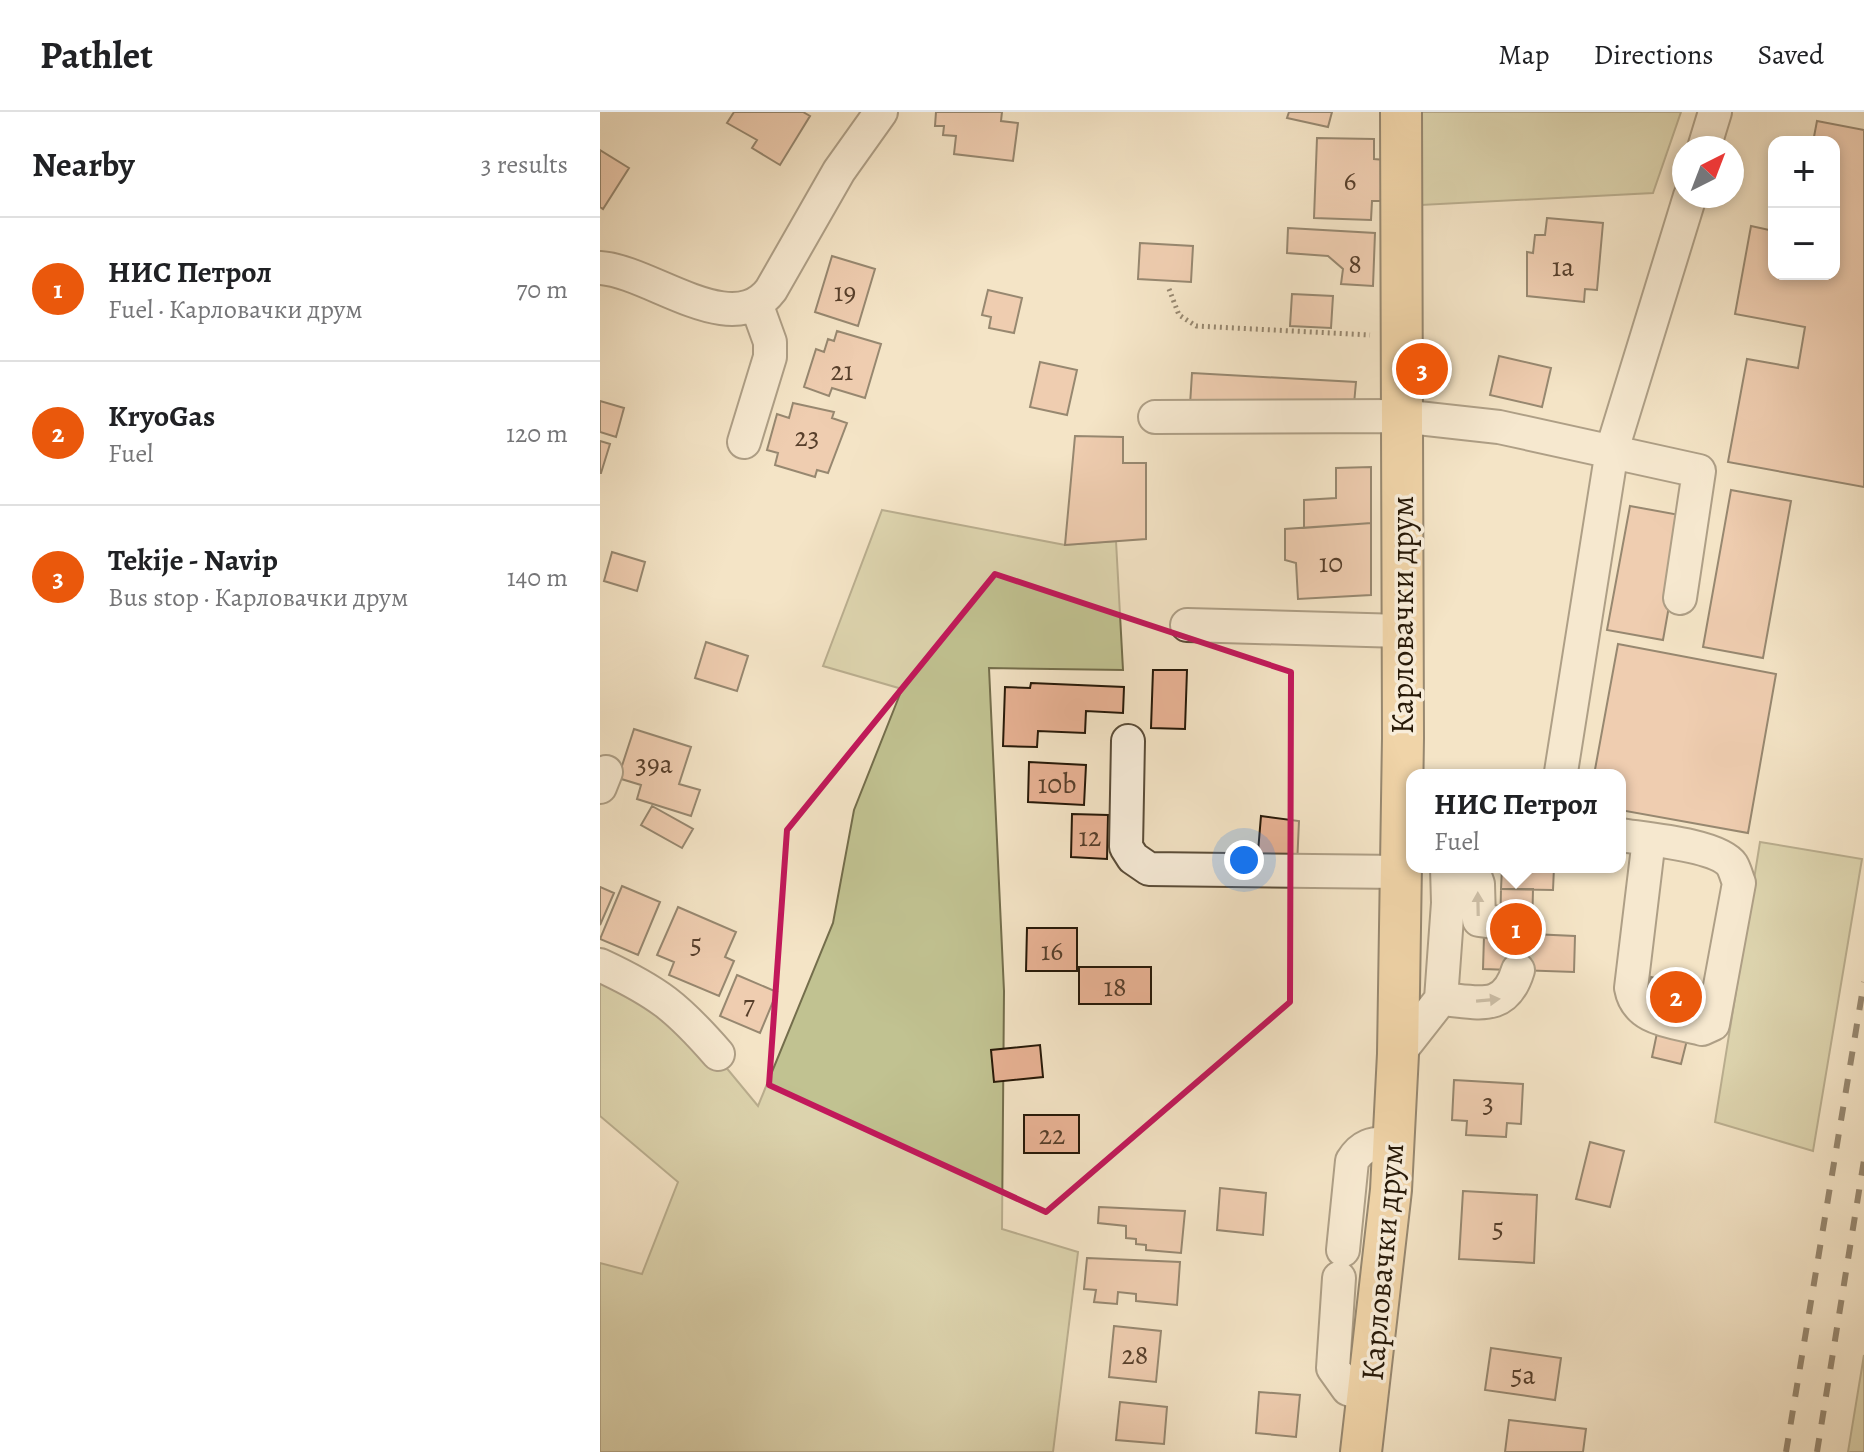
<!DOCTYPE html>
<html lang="en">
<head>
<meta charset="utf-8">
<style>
	:root { --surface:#fff; --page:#f2f2f2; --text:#202124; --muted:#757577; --line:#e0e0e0; --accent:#ea580c }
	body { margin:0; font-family:Alegreya,serif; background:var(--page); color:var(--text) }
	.controls { position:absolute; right:24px; top:24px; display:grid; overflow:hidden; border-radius:16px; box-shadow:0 4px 12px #0003 }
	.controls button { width:72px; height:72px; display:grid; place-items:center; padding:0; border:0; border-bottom:2px solid var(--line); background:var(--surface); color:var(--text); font:40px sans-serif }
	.compass { position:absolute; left:1072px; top:24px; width:72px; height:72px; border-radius:50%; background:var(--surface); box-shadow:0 4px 12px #0003; rotate:42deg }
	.you { position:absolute; left:644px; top:748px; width:28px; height:28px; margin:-20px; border:6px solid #fff; border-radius:50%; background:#1a73e8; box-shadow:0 0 0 12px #1a73e833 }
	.badge { display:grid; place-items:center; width:52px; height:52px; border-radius:50%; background:var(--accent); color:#fff; font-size:26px; font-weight:700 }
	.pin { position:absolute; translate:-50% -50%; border:4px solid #fff; box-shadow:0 2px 8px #0006 }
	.popup { position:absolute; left:806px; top:657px; width:220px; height:104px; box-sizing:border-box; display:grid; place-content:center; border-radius:16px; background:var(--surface); filter:drop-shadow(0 2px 6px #0005); font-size:26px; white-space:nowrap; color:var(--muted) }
	.popup b { font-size:30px; color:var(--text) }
	.popup::after { content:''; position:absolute; left:50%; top:100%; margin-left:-16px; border:16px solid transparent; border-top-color:var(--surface) }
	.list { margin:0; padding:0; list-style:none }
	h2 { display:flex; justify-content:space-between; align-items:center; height:104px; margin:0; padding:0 32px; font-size:34px }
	h2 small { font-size:26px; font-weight:400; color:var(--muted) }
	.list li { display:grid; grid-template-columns:52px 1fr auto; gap:24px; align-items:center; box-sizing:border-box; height:144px; padding:0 32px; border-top:2px solid var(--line) }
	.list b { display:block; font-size:30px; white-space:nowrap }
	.list p { margin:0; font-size:26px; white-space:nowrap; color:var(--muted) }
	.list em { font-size:26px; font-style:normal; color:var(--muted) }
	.map { position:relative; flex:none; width:1264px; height:1340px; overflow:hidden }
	header { display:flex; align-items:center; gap:48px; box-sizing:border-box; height:112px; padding:0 40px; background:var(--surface); border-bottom:2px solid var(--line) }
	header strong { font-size:38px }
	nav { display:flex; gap:44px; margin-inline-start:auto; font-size:28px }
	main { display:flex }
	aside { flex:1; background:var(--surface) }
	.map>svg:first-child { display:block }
	.green { fill:#c1c291; stroke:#746e4c; stroke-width:2 }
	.building { fill:#e8b294; stroke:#271908; stroke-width:2 }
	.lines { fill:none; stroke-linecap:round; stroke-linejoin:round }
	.minor-tunnel { stroke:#cbbba0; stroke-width:32; stroke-dasharray:32 16; stroke-linecap:butt }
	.minor-casing { stroke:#5a4c38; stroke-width:36 }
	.major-casing { stroke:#271908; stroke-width:44 }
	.path { stroke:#271908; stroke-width:5; stroke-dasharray:2 4; stroke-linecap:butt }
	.minor { stroke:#f8edda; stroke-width:32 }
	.major { stroke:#eac283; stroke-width:40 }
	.rail { stroke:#271908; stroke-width:6; stroke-dasharray:14 14; stroke-linecap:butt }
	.oneway { fill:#9a8e7c }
	.marked { fill:none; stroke:#c2185b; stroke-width:6; stroke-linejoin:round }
	.labels { text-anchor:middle; stroke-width:7; stroke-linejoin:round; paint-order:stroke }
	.number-label { font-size:28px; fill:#573f2b }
	.street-label { font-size:32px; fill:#271908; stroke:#f8edda }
</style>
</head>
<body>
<header>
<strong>Pathlet</strong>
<nav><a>Map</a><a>Directions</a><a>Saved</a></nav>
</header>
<main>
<aside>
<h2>Nearby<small>3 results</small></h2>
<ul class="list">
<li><span class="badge">1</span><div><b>НИС Петрол</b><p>Fuel · Карловачки друм</p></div><em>70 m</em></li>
<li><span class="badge">2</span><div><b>KryoGas</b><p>Fuel</p></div><em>120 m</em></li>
<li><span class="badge">3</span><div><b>Tekije - Navip</b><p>Bus stop · Карловачки друм</p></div><em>140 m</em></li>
</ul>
</aside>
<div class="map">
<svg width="1264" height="1340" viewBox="0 0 1264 1340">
	<rect width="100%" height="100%" fill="#f4e4c6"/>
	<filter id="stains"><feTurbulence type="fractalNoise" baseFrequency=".0025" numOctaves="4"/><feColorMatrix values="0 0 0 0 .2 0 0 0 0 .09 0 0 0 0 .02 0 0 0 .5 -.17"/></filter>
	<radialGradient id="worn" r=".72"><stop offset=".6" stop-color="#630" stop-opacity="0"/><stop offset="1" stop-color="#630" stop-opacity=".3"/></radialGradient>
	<!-- green -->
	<path class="green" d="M821,0H1081L1053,81L821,93Z
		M282,398L465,433L516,429L523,558L389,556L404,879L402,1117L478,1140L453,1340H0V1151L42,1162L78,1070L0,1004V865L115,942L158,994L233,811L254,698L302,577L223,554Z
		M1160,730L1262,747L1213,1039L1115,1010Z
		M1264,1243V1340H1248Z"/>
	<!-- building -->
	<path class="building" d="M134,0H203L210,4L180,53L152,36L157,28L127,11Z
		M336,0H402L401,9L418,11L413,49L354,42L356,24L343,23L344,14H335Z
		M689,0H732L728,15L687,6Z
		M1217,9L1264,18V375L1128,350L1147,247L1198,256L1205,215L1135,202L1151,114L1174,119V162H1234V30H1213Z
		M717,26L774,27V47L785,48L783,89H772L771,108L714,106Z
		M0,38L29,56L3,97L0,95Z
		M947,106L1003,111L997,178L985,177L984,190L927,184V140L933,141L935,123H945Z
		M688,116L775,121L773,174L741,172L743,157L728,144L687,141Z
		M540,131L593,134L591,170L538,167Z
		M232,144L275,157L258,214L215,200Z
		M388,178L422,186L414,221L389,216L391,205L382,203Z
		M692,182L733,184L731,216L690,214Z
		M237,219L281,232L265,286L232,276L229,284L204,275L216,237L224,240L228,227L234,229Z
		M899,244L951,256L942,295L890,283Z
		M440,250L477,258L467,303L430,295Z
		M592,261L756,270L753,303L590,293Z
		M0,289L24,296L16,325L0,320Z
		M193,291L234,300L232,306L247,311L228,361L217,358L215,365L175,353L178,341L167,338L177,302L189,306Z
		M475,324L523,325V351H546V427L465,433Z
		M0,329L10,332L1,361H0Z
		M771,355V411L704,416V388L736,386V356Z
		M1131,378L1191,389L1163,546L1103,535Z
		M1030,394L1085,404L1063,528L1007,518Z
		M771,411V483L698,487L696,451L685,448V417Z
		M12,440L45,450L37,479L4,469Z
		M106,530L148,544L137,579L95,566Z
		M1018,532L1176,562L1148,721L1020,698V663H994Z
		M553,558H587L585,617L551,616Z
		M431,571L524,575L523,601L486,599L485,621L438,619L437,635L403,634L405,575L430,576Z
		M34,617L91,635L79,672L100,678L91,704L37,687L41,673L18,666Z
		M429,650L486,653L484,693L428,690Z
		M52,694L93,717L82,736L41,713Z
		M472,702L508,703L507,747L471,745Z
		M661,704L699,709L697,754L657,752Z
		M902,755H954L953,778L901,777Z
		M22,774L60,790L38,843L0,827Z
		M0,775L14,781L0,813Z
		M901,777H933L932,822L975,824L974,860L883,857L884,824H900Z
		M78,795L136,820L125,845L134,849L119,884L69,863L74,850L57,843Z
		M427,816H477V859H426Z
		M479,855H551V892H479Z
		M137,863L177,880L160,921L120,904Z
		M1051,865L1107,879L1101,901L1046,887Z
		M1057,921L1087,928L1081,952L1052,945Z
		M440,933L443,965L394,970L391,938Z
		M854,968L923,972L921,1012L907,1011L906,1025L866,1023L867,1009L852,1008Z
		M424,1003H479V1041H424Z
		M990,1030L1024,1039L1010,1095L976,1087Z
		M620,1076L666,1081L663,1123L617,1118Z
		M863,1079L937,1083L934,1151L859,1147Z
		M499,1095L585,1099L581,1141L546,1138V1133L536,1132V1127L526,1126V1114L498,1111Z
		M487,1146L580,1150L577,1193L536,1189V1182L518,1180L517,1192L494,1190L496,1178L484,1177Z
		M514,1214L561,1219L556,1270L509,1265Z
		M891,1236L961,1246L955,1288L885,1278Z
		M659,1280L700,1283L696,1325L656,1321Z
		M520,1290L567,1295L564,1332L516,1328Z
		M909,1308L986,1317L983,1340H905Z"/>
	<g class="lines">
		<!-- minor-tunnel -->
		<path class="minor-tunnel" d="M901,811L919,812L918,858"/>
		<!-- minor casing -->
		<g class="minor-casing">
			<path id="minor" d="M1104,36L1115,0
				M0,156C51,159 132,230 171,178L239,59L281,0
				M555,305L800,304L899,315L1099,359L1080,486
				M144,330L170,245V230L157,194
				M587,513L802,519
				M528,629L526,735L533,746L549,757L800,760
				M961,660L1012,338L1090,84
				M0,675L6,660
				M1020,723C1045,727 1118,733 1132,753C1135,758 1137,766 1139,771L1113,912L1102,917C1073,909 1037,909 1031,876L1049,727
				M872,755L878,772L879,808L901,811
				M0,853C58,880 77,895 118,942
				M841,887C878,890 905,901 918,858
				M798,942L841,887L848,791L847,755
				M743,1138L752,1049C763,1031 774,1032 794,1030
				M739,1166L733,1256L748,1277L769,1284"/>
		</g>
		<!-- major casing -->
		<g class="major-casing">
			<path id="major" d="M761,1340L791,1078L798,942L803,626L801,0"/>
		</g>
		<!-- path -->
		<path class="path" d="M569,177L579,203L596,214L770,223"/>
		<!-- minor -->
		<use href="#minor" class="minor"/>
		<!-- major -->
		<use href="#major" class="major"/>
		<!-- rail -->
		<path class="rail" d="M1186,1340L1264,870
			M1217,1340L1264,1048"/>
	</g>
	<!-- one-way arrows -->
	<defs><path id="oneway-solid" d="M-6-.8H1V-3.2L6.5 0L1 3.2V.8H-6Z" transform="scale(2)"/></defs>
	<g class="oneway">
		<use href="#oneway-solid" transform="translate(878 792) rotate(-91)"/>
		<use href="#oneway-solid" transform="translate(888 888) rotate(-5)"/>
	</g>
	<!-- marked area -->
	<path d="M0 0H1264V1340H0ZM395,462L691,560L690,890L446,1100L169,973L187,718Z" fill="#f4e4c6" fill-opacity=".55" fill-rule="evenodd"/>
	<path class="marked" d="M395,462L691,560L690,890L446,1100L169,973L187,718Z"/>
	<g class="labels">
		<!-- number labels -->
		<g class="number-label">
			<text x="750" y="78">6</text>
			<text x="755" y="161">8</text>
			<text x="963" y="164">1a</text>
			<text x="245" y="189">19</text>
			<text x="242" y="268">21</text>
			<text x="207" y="334">23</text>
			<text x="731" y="460">10</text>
			<text x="54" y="661">39a</text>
			<text x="457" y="681">10b</text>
			<text x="490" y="734">12</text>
			<text x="96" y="841">5</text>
			<text x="452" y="848">16</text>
			<text x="515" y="884">18</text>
			<text x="149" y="902">7</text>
			<text x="888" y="1000">3</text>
			<text x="452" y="1032">22</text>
			<text x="898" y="1125">5</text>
			<text x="535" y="1252">28</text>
			<text x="923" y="1272">5a</text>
		</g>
		<!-- street labels -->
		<g class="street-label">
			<text transform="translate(802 503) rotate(-90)" y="11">Карловачки друм</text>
			<text transform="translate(782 1150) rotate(-85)" y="11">Карловачки друм</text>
		</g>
	</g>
	<rect width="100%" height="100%" filter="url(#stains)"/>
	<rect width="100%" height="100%" fill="url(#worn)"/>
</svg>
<div class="controls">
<button>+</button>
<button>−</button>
</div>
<svg class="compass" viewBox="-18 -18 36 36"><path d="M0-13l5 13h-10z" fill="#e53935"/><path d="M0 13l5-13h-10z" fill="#757577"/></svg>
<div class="you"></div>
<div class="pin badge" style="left:916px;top:817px">1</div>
<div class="popup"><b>НИС Петрол</b>Fuel</div>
<div class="pin badge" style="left:1076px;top:885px">2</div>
<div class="pin badge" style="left:822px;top:257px">3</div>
</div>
</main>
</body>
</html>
